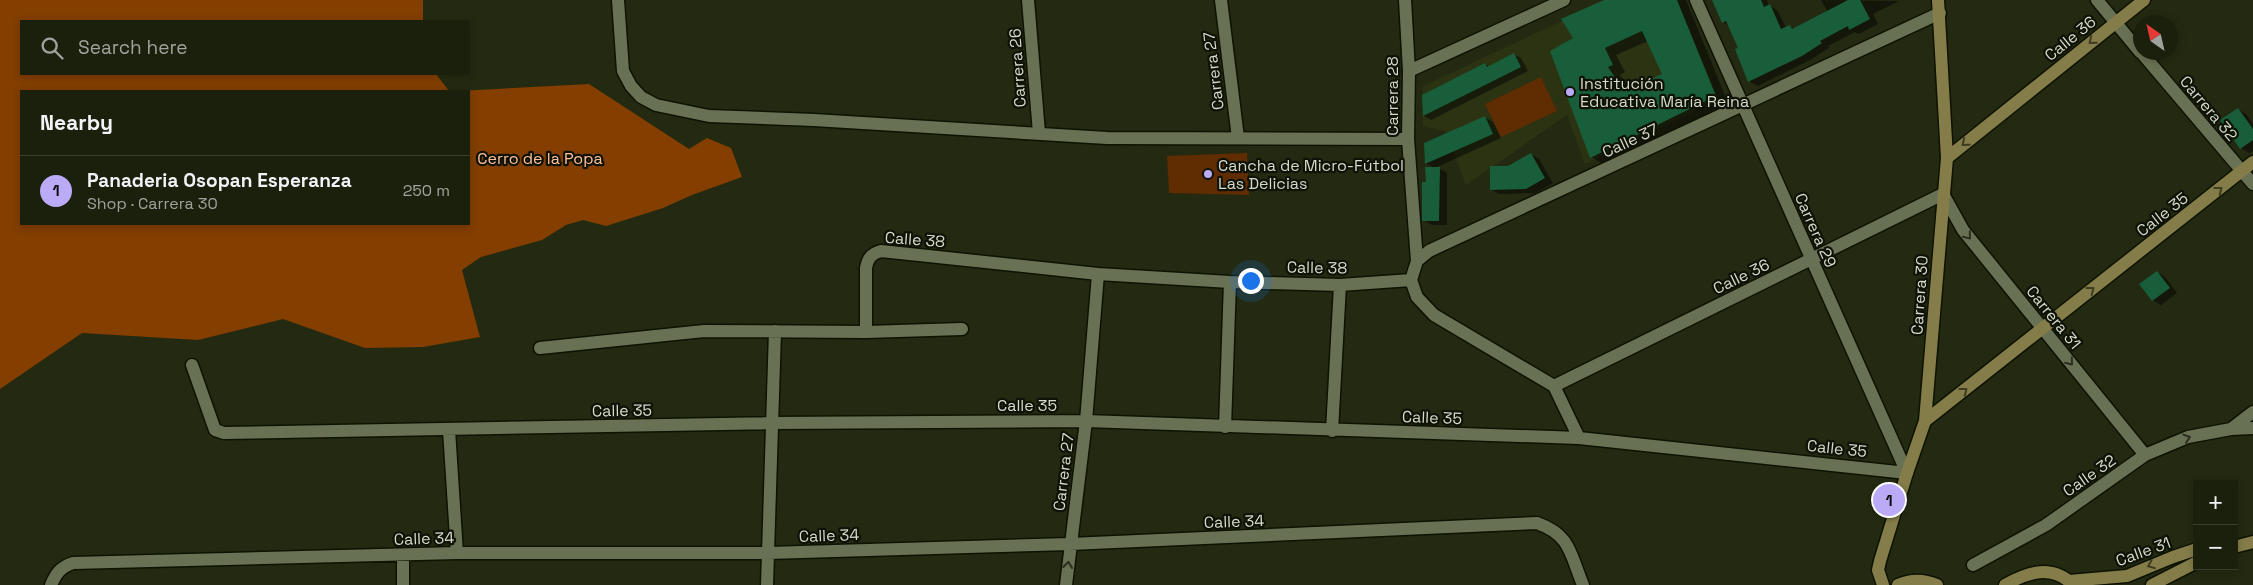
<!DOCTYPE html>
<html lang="en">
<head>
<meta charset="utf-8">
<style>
	:root { --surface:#1b200d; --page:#242816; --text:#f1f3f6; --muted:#a0a39d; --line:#393e2e; --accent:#bbaaf6 }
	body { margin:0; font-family:"Space Grotesk",sans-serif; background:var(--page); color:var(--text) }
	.controls { position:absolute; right:15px; bottom:15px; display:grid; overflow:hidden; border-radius:0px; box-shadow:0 2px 8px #0003 }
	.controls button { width:45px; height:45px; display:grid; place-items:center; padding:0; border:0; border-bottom:1px solid var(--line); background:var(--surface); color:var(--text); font:25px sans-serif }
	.compass { position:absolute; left:2133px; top:15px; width:45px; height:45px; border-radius:50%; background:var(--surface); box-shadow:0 2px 8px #0003; rotate:326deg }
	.you { position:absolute; left:1250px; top:280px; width:18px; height:18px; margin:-12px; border:4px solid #fff; border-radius:50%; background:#1a73e8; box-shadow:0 0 0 8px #1a73e833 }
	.badge { display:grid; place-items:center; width:32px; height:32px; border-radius:50%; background:var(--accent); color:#111; font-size:16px; font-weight:700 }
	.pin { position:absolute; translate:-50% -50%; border:2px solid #fff; box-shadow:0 1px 5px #0006 }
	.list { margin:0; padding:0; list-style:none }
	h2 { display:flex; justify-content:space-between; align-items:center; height:65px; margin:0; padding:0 20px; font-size:21px }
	h2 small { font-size:16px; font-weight:400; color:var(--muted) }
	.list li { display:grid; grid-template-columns:32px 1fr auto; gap:15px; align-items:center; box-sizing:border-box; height:70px; padding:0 20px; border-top:1px solid var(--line) }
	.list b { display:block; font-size:19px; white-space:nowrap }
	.list p { margin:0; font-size:16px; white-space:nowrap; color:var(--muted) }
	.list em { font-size:16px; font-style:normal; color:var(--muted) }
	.icon { flex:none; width:28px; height:28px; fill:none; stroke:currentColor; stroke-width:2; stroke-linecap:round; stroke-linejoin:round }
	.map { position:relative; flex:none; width:2253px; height:585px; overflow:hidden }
	.search { position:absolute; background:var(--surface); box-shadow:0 2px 8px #0003; left:20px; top:20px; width:450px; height:55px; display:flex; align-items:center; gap:12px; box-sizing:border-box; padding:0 18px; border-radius:0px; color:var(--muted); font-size:19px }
	.panel { position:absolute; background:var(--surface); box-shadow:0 2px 8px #0003; left:20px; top:90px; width:450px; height:135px; border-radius:0px }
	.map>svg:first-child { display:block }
	.built { fill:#2b3312 }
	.green { fill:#602c02 }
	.forest { fill:#833e00 }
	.shadow { fill:#0007; fill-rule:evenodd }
	.building { fill:#185e3a; fill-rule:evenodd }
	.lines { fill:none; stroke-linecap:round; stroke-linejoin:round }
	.street-casing { stroke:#0d1300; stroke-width:15 }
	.secondary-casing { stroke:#0d1300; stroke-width:15 }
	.street { stroke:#697154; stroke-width:12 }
	.secondary { stroke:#847d49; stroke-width:12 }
	.oneway { stroke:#3e3d21 }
	.oneway2 { stroke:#2a2e1e }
	.poi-dot { fill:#bbaaf6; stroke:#0f1207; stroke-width:2 }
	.labels { text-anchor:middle; stroke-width:4.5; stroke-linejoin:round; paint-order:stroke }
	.street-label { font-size:16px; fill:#d5dacb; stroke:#0f1207 }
	.poi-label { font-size:16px; fill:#d5dacb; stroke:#0f1207; text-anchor:start }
	.park-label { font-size:16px; fill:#ffc19c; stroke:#0f1207 }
</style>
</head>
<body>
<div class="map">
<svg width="2253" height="585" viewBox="0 0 2253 585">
	<rect width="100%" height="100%" fill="#242a11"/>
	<!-- built -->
	<path class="built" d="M1607,0H1677L1719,99L1585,164L1567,115L1466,185L1445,131L1423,126V86Z"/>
	<!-- green -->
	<path class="green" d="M1541,77L1557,111L1501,137L1485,104Z
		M1247,153L1249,195L1169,193L1167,156Z"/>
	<!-- forest -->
	<path class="forest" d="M0,0H423V21H21V74H436L449,91H21V224H469V91H459L589,84L689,149L707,138L731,148L742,177L692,195L663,208L606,226L583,220L566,225L542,240L481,257L462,270L480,337L423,347L365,348L283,319L198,340L82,333L0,389Z"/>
	<!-- shadow -->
	<path class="shadow" d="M1607,0H1686L1728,103L1603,164L1591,157ZM1648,41L1664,74L1630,89L1620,75L1625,72L1616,55Z
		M1713,0H1767L1769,5L1778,11L1786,28L1790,26L1794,29L1827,11L1821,0L1899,1L1873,14L1878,24L1859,34L1855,32L1828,46L1829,48L1810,60L1758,86L1749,81L1740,48L1730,26L1723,22Z
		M1513,54L1521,58L1528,71L1431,120L1424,116L1423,96L1485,64L1490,67Z
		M2238,109L2246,114L2253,124V151L2249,153L2241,148L2222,121Z
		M1485,117L1493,122L1501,138L1437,167L1447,173V225H1432L1423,220L1427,183L1434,168L1426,163Z
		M1531,154L1539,159L1553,183L1535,193L1499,194L1491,189L1508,167Z
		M2157,272L2165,277L2177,293L2161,305L2153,300L2141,284Z"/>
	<!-- building -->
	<path class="building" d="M1604,0H1677L1716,96L1590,158L1550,51L1573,38L1561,19ZM1642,31L1662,74L1624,91L1608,67L1613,65L1605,48Z
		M1712,0H1761L1764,7L1770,4L1781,29L1790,25L1792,29L1848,0H1860L1870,19L1849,30L1848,26L1820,41L1822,43L1802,56L1748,82L1735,49L1738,48L1726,21L1722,23Z
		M1514,53L1521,67L1423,116L1422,95L1485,63L1487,67Z
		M2238,108L2253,129V140L2240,149L2220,120Z
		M1485,116L1493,134L1425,164L1424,143Z
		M1531,153L1545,178L1526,189L1490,190V166H1508Z
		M1425,167H1440L1439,221H1422V182H1426Z
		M2157,271L2170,288L2152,301L2139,284Z"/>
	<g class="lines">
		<!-- street casing -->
		<g class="street-casing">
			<path id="street" d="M618,0L623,71L631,86L641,97L656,105L709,116L814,120L1107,138L1408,139
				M1028,0L1039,133
				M1221,0L1238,138
				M1405,0L1409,71L1408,139L1417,261L1411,280
				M1696,0L1907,473
				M2097,0L2140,52
				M2141,52L2253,184
				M1409,71L1564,0
				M1417,261L1429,251L1940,13
				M1411,280L1417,297L1434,315L1554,386L1579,438
				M866,332V268C868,258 871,254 881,251L1098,274L1230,282L1340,285L1411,280
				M540,348L704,331L866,332L962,329
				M192,365L215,430L224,433L771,423L1086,421L1579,438L1907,473
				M1554,386L1943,194L1963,230L2145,455
				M1225,427L1230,282
				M2231,429L2253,412
				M449,430L457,553
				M1332,431L1340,285
				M1973,565L2046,525L2145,455L2188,437L2231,429L2253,428
				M51,585C56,573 61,567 73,563L457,553H768L1070,544L1537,523C1571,535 1570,554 1583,585
				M403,585V555
				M767,585L775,331
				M1066,585L1086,421L1098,274"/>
		</g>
		<!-- secondary casing -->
		<g class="secondary-casing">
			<path id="secondary" d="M1947,158L2144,0
				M1925,421L2253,162
				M2234,547L2253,542
				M2069,581L2127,576L2173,557L2197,549
				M1883,585L1878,570L1880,561L1907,473L1925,421L1947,158L1938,0
				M1898,585C1911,579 1923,579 1937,585
				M2005,585C2028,572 2052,564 2073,585
				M2152,585L2197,562"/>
		</g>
		<!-- street -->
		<use href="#street" class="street"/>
		<!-- secondary -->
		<use href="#secondary" class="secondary"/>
	</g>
	<!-- one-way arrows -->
	<defs><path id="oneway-chevron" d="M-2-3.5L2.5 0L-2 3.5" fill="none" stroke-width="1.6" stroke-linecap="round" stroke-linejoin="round" transform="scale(1.25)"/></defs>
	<g class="oneway">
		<use href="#oneway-chevron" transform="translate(2092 41) rotate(141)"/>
		<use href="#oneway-chevron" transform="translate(1965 143) rotate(141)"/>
		<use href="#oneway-chevron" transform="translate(2219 190) rotate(-38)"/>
		<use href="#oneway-chevron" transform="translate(2091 290) rotate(-38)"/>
		<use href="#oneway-chevron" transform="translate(1964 391) rotate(-38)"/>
		<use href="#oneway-chevron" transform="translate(2151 565) rotate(158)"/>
	</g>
	<g class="oneway2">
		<use href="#oneway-chevron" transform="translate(1968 236) rotate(51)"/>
		<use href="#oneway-chevron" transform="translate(2070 362) rotate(51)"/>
		<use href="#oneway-chevron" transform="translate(2187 438) rotate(-18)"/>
		<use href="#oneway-chevron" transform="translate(1068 565) rotate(-84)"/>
	</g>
	<!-- markers -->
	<g class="poi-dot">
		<circle cx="1570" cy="92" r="5"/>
		<circle cx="1208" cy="174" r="5"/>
	</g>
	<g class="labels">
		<!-- street labels -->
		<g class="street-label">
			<text transform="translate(2070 38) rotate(-39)" y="6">Calle 36</text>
			<text transform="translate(1017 68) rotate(-94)" y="6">Carrera 26</text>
			<text transform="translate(1213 71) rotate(-97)" y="6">Carrera 27</text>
			<text transform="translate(1392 96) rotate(-90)" y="6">Carrera 28</text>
			<text transform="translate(2209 108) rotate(50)" y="6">Carrera 32</text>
			<text transform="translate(1630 140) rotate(-25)" y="6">Calle 37</text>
			<text transform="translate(2162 214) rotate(-38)" y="6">Calle 35</text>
			<text transform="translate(1816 230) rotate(66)" y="6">Carrera 29</text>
			<text transform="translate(915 239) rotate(4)" y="6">Calle 38</text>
			<text transform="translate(1317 267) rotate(1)" y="6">Calle 38</text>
			<text transform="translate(1741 276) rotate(-26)" y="6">Calle 36</text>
			<text transform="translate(1919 295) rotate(-86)" y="6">Carrera 30</text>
			<text transform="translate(2054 317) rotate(51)" y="6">Carrera 31</text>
			<text x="1027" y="411">Calle 35</text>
			<text transform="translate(622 410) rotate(-1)" y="6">Calle 35</text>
			<text transform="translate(1432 417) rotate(2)" y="6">Calle 35</text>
			<text transform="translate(1837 448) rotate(6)" y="6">Calle 35</text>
			<text transform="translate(1063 472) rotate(-83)" y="6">Carrera 27</text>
			<text transform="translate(2089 475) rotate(-35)" y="6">Calle 32</text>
			<text transform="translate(1234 521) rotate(-2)" y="6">Calle 34</text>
			<text transform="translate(829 535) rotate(-2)" y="6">Calle 34</text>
			<text transform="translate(424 538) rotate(-2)" y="6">Calle 34</text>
			<text transform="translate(2143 551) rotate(-20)" y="6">Calle 31</text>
		</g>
		<!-- poi labels -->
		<g class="poi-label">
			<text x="1580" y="89">Institución<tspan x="1580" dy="18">Educativa María Reina</tspan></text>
			<text x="1218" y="171">Cancha de Micro-Fútbol<tspan x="1218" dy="18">Las Delicias</tspan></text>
		</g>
		<!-- park labels -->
		<g class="park-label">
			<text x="540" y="164">Cerro de la Popa</text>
		</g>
	</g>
</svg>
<div class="controls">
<button>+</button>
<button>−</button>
</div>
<svg class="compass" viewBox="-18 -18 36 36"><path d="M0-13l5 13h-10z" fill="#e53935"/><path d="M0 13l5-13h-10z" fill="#a0a39d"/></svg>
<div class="you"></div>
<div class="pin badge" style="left:1889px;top:500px">1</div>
<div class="search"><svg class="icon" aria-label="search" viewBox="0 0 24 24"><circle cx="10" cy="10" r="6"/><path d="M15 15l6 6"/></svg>Search here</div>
<section class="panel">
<h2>Nearby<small></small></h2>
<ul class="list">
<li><span class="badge">1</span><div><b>Panaderia Osopan Esperanza</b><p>Shop · Carrera 30</p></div><em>250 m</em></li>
</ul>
</section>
</div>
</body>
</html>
